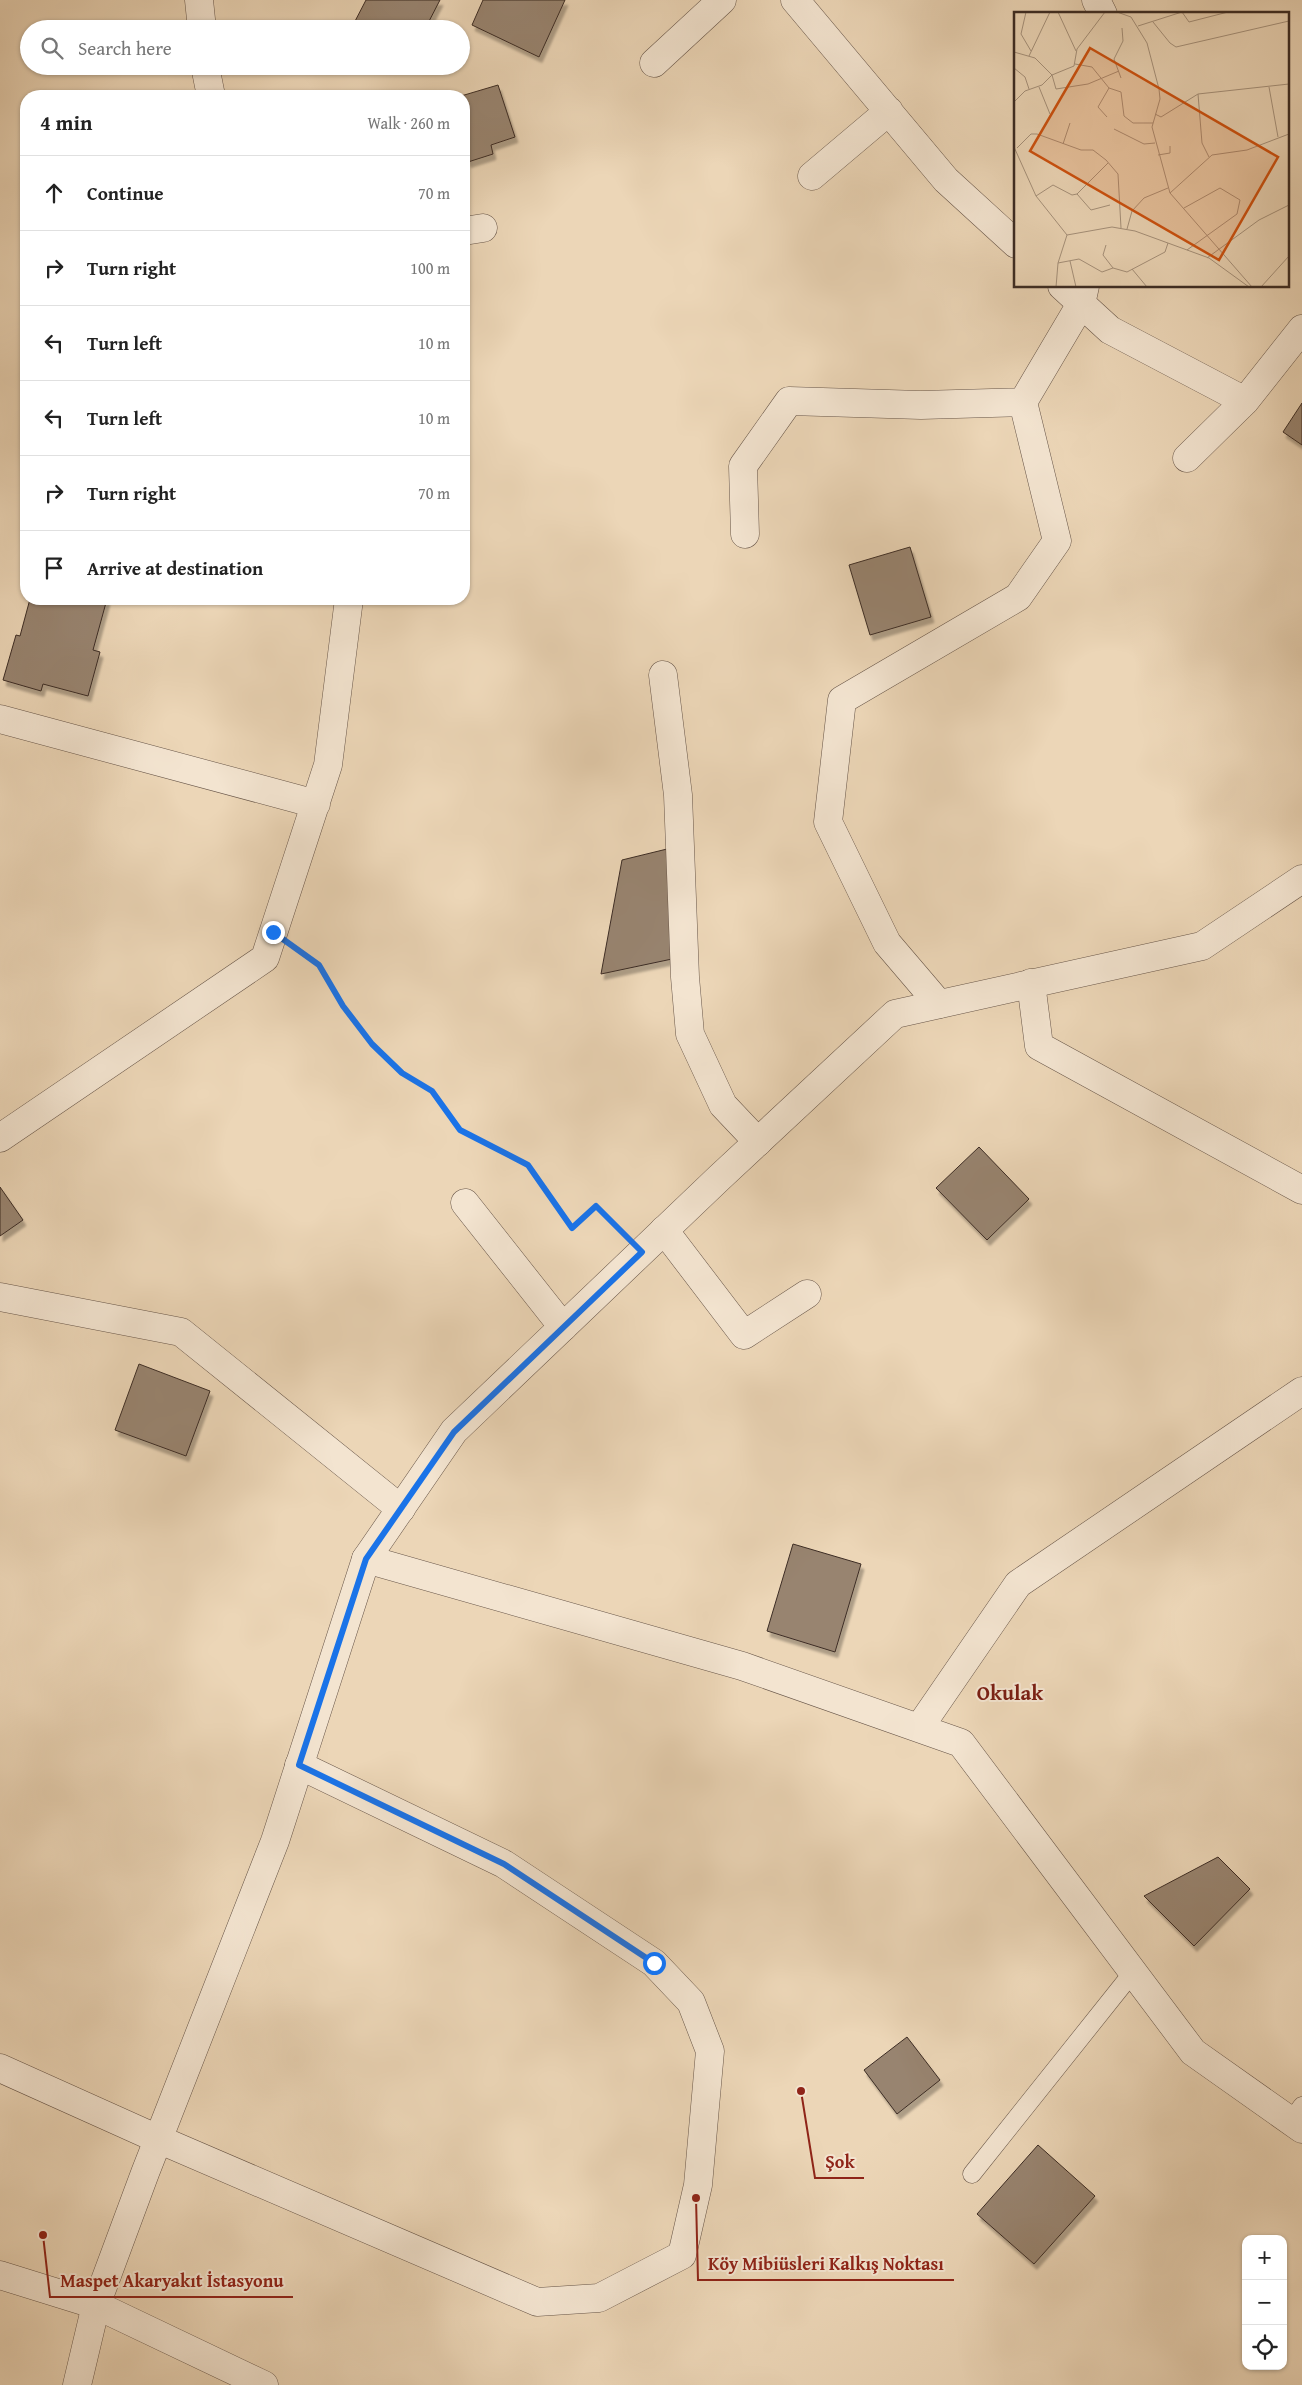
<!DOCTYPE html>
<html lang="en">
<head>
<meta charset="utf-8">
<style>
	:root { --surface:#fff; --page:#f2f2f2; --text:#222; --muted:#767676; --line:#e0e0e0 }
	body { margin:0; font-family:"Gentium Book Plus",serif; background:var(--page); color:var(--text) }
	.controls { position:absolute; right:15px; bottom:15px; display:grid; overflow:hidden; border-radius:10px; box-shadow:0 1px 4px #0004 }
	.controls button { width:45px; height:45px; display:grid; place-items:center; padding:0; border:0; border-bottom:1px solid var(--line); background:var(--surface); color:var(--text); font:25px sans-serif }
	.stop { position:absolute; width:15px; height:15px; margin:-11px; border:4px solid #1a73e8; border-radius:50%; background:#fff }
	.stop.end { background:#1a73e8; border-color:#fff; box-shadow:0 1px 5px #0008 }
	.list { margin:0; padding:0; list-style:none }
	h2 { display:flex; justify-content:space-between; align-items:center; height:65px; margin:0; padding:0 20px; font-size:21px }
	h2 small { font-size:16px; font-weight:400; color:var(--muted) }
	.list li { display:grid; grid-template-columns:32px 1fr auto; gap:15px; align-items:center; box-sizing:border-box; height:75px; padding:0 20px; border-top:1px solid var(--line) }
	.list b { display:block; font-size:19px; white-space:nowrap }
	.list em { font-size:16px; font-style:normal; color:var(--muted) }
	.icon { flex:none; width:28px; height:28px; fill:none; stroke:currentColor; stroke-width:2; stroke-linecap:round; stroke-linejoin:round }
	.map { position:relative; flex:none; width:1302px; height:2385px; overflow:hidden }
	.search { position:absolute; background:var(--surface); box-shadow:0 1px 4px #0004; left:20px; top:20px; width:450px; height:55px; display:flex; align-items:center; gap:12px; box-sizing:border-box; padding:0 18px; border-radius:28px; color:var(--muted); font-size:19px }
	.panel { position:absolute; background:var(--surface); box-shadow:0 1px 4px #0004; left:20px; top:90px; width:450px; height:515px; border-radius:20px }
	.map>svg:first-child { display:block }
	.building { fill:#988470; stroke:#3c2c24; filter:url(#shadow) }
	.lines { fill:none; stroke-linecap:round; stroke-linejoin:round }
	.service-casing { stroke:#685649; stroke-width:19 }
	.minor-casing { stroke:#685649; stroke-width:29 }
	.tertiary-casing { stroke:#685649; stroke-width:29 }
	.path { stroke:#3c2c24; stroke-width:3; stroke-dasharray:1 2.5; stroke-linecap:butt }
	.service { stroke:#f3e4d0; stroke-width:18 }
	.minor { stroke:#f3e4d0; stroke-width:28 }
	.tertiary { stroke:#f3e4d0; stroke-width:28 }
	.route { stroke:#1a73e8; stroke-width:6 }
	.labels { text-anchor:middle; stroke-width:4; stroke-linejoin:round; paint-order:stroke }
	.district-label { font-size:21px; font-weight:bold; fill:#7a1f14; stroke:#f3e4d0 }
	.inset-road { fill:none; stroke:#a6927c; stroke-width:1 }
	.view { fill:#ce5210; fill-opacity:0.15; stroke:#ce5210; stroke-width:2.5 }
	.inset-edge { fill:none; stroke:#3c2c24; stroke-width:2.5 }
	.leader { fill:none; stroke:#8f2418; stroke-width:2 }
	.callout-dot { fill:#8f2418; stroke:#f3e4d0; stroke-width:2 }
	.callout-label { font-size:18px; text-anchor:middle; font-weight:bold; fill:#8f2418; stroke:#f3e4d0; stroke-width:4; stroke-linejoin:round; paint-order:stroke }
</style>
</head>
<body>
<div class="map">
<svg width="1302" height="2385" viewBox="0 0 1302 2385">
	<defs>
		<filter id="shadow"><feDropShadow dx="3" dy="5.5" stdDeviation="1" flood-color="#0004"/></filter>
	</defs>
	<rect width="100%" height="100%" fill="#ecd6b7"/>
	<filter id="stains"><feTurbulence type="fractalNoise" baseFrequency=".004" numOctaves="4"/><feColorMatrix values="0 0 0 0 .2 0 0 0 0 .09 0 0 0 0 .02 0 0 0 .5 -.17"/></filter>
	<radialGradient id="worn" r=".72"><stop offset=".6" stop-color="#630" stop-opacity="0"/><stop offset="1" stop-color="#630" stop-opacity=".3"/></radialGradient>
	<!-- building -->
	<path class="building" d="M366,0H440L425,29H354L352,27Z
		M483,0H565L539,57L472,25Z
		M498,85L515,137L491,145L493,154L468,162L466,154L464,155V96H461Z
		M1302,403V445L1283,432Z
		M910,547L931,617L870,635L849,565Z
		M30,599H107L93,650L100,652L88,696L43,684L41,691L3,680L16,635L20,636Z
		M667,849L672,959L601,974L622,860Z
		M979,1147L1029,1199L987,1240L936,1188Z
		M0,1187L23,1220L0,1236Z
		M139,1364L210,1391L186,1456L115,1430Z
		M793,1544L861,1564L835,1652L767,1631Z
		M1218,1857L1250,1889L1194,1946L1144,1896Z
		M907,2037L940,2080L897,2114L864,2070Z
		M1038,2145L1095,2196L1034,2264L977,2214Z"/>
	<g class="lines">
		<!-- service casing -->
		<g class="service-casing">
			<path id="service" d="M1291,2121L1302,2106
				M972,2174L1133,1972"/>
		</g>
		<!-- minor casing -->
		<g class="minor-casing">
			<path id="minor" d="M199,0L202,29
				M795,0L946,180L1016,244
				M1096,0L1103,14
				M654,63L722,0
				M205,66L211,96
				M812,176L889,111
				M464,231L483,228
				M1062,286L1110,330L1245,401
				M1187,458L1245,401L1302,329
				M745,534L743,466L789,401L921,405L1023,402
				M663,675L678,795L685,977L690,1034L723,1105L758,1142
				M0,719L316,804
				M1031,983L1039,1046L1302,1190
				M939,1004L887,943L828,822L842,700L1018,597L1057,541L1023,402L1081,304L1085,286
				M0,1138L265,958L328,765L349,599
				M465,1203L563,1327
				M664,1230L744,1335L807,1294
				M0,1297L181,1332L401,1509
				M366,1559L742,1666L961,1743L1193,2052L1302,2129
				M919,1728L1018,1584L1302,1391
				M0,2068L158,2139L537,2302L599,2298L682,2255L698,2185L710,2051L691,2002L654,1963L504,1864L299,1765
				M0,2275L96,2305L264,2385"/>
		</g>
		<!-- tertiary casing -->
		<g class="tertiary-casing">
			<path id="tertiary" d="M77,2385L96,2305L145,2173L275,1841L366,1559L454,1431L719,1178L895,1014L1202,946L1302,879"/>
		</g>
		<!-- path -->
		<path class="path" d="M302,953L319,965L343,1006L372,1044L402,1073L432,1091L460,1130L528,1165L571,1228L596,1206L617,1227"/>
		<!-- service -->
		<use href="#service" class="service"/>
		<!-- minor -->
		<use href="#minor" class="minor"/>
		<!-- tertiary -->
		<use href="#tertiary" class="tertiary"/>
	</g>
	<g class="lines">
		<!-- route -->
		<path class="route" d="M273,932L319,965L343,1006L372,1044L402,1073L432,1091L460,1130L528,1165L572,1228L596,1206L642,1252L454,1432L366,1559L299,1765L504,1864L654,1963"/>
	</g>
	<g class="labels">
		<!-- district labels -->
		<g class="district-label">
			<text x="1010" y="1700">Okulak</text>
		</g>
	</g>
	<!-- overview -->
	<g transform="translate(1014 12)">
		<rect width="275" height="275" fill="#ecd6b7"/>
		<path class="inset-road" d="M12,0L7,22L17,39M44,0L62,39M103,0L117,5L133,31L145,77L146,87L138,115L156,181L238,275M139,10L156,31L162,35L275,9M124,14L168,0L175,10L214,0M0,40L21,46L38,63L42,77L74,72L105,59M15,44L36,0M61,52L78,55L95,76L107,80L110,104L119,111H139M0,56L11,65L15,77M107,66L100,47L109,29L108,16M25,75L36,102M255,75L264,125M184,82L188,131L195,145M0,90L11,79L28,73L38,63L60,54L63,37L91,0M141,102L147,105L184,82L275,72M93,105L84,95L95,76M100,117L130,132L141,131M49,132L56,111M0,135L22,184L53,223L98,215L121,219L195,246L235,275M3,136L17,122H23L67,138H79L92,148L104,162L107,216M144,143L156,141V134M156,181L198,143L233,138L275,122M63,182L77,198L96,193M22,184L39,173L58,183L63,182L94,151M170,196L206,176L226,188L223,202L173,238M113,217L118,199L130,186L154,176M92,233L89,243L99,256M193,246L245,208L275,193M56,249L62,275M44,251L65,247L88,260L99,256L113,260L151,240L154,231M118,257L133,275M42,275L44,251L53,223M247,275L275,244"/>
		<path class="view" d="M76,36L264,145L205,248L16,139Z"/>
		<rect width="275" height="275" class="inset-edge"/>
	</g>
	<!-- callouts -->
	<path class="leader" d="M801 2091L815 2178H864M696 2198L698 2280H954M43 2235L50 2297H293"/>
	<g class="callout-dot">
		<circle cx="801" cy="2091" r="5"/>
		<circle cx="696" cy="2198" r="5"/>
		<circle cx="43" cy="2235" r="5"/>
	</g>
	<g class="callout-label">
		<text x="840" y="2168">Şok</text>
		<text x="826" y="2270">Köy Mibiüsleri Kalkış Noktası</text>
		<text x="172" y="2287">Maspet Akaryakıt İstasyonu</text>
	</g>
	<rect width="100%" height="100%" filter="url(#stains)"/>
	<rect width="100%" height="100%" fill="url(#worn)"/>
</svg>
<div class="controls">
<button>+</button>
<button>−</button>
<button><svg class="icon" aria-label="locate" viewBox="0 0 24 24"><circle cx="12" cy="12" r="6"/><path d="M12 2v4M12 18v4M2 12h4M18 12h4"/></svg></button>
</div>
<div class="stop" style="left:654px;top:1963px"></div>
<div class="stop end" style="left:273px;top:932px"></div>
<div class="search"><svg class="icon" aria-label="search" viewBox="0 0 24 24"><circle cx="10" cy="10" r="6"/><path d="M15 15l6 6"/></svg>Search here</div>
<section class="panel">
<h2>4 min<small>Walk · 260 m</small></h2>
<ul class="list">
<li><svg class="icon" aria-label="ahead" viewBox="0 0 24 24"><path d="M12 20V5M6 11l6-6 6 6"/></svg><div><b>Continue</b></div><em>70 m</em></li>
<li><svg class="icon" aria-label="right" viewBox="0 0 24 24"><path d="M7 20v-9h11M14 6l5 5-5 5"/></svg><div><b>Turn right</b></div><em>100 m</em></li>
<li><svg class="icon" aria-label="left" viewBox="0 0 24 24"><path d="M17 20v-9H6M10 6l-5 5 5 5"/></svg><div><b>Turn left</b></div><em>10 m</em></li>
<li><svg class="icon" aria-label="left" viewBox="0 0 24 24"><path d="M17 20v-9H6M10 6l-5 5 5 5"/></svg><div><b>Turn left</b></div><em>10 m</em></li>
<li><svg class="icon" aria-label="right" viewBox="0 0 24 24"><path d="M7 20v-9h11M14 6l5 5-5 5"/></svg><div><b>Turn right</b></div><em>70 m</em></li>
<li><svg class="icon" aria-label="arrive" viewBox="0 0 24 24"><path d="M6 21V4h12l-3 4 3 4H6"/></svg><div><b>Arrive at destination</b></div></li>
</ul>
</section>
</div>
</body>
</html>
